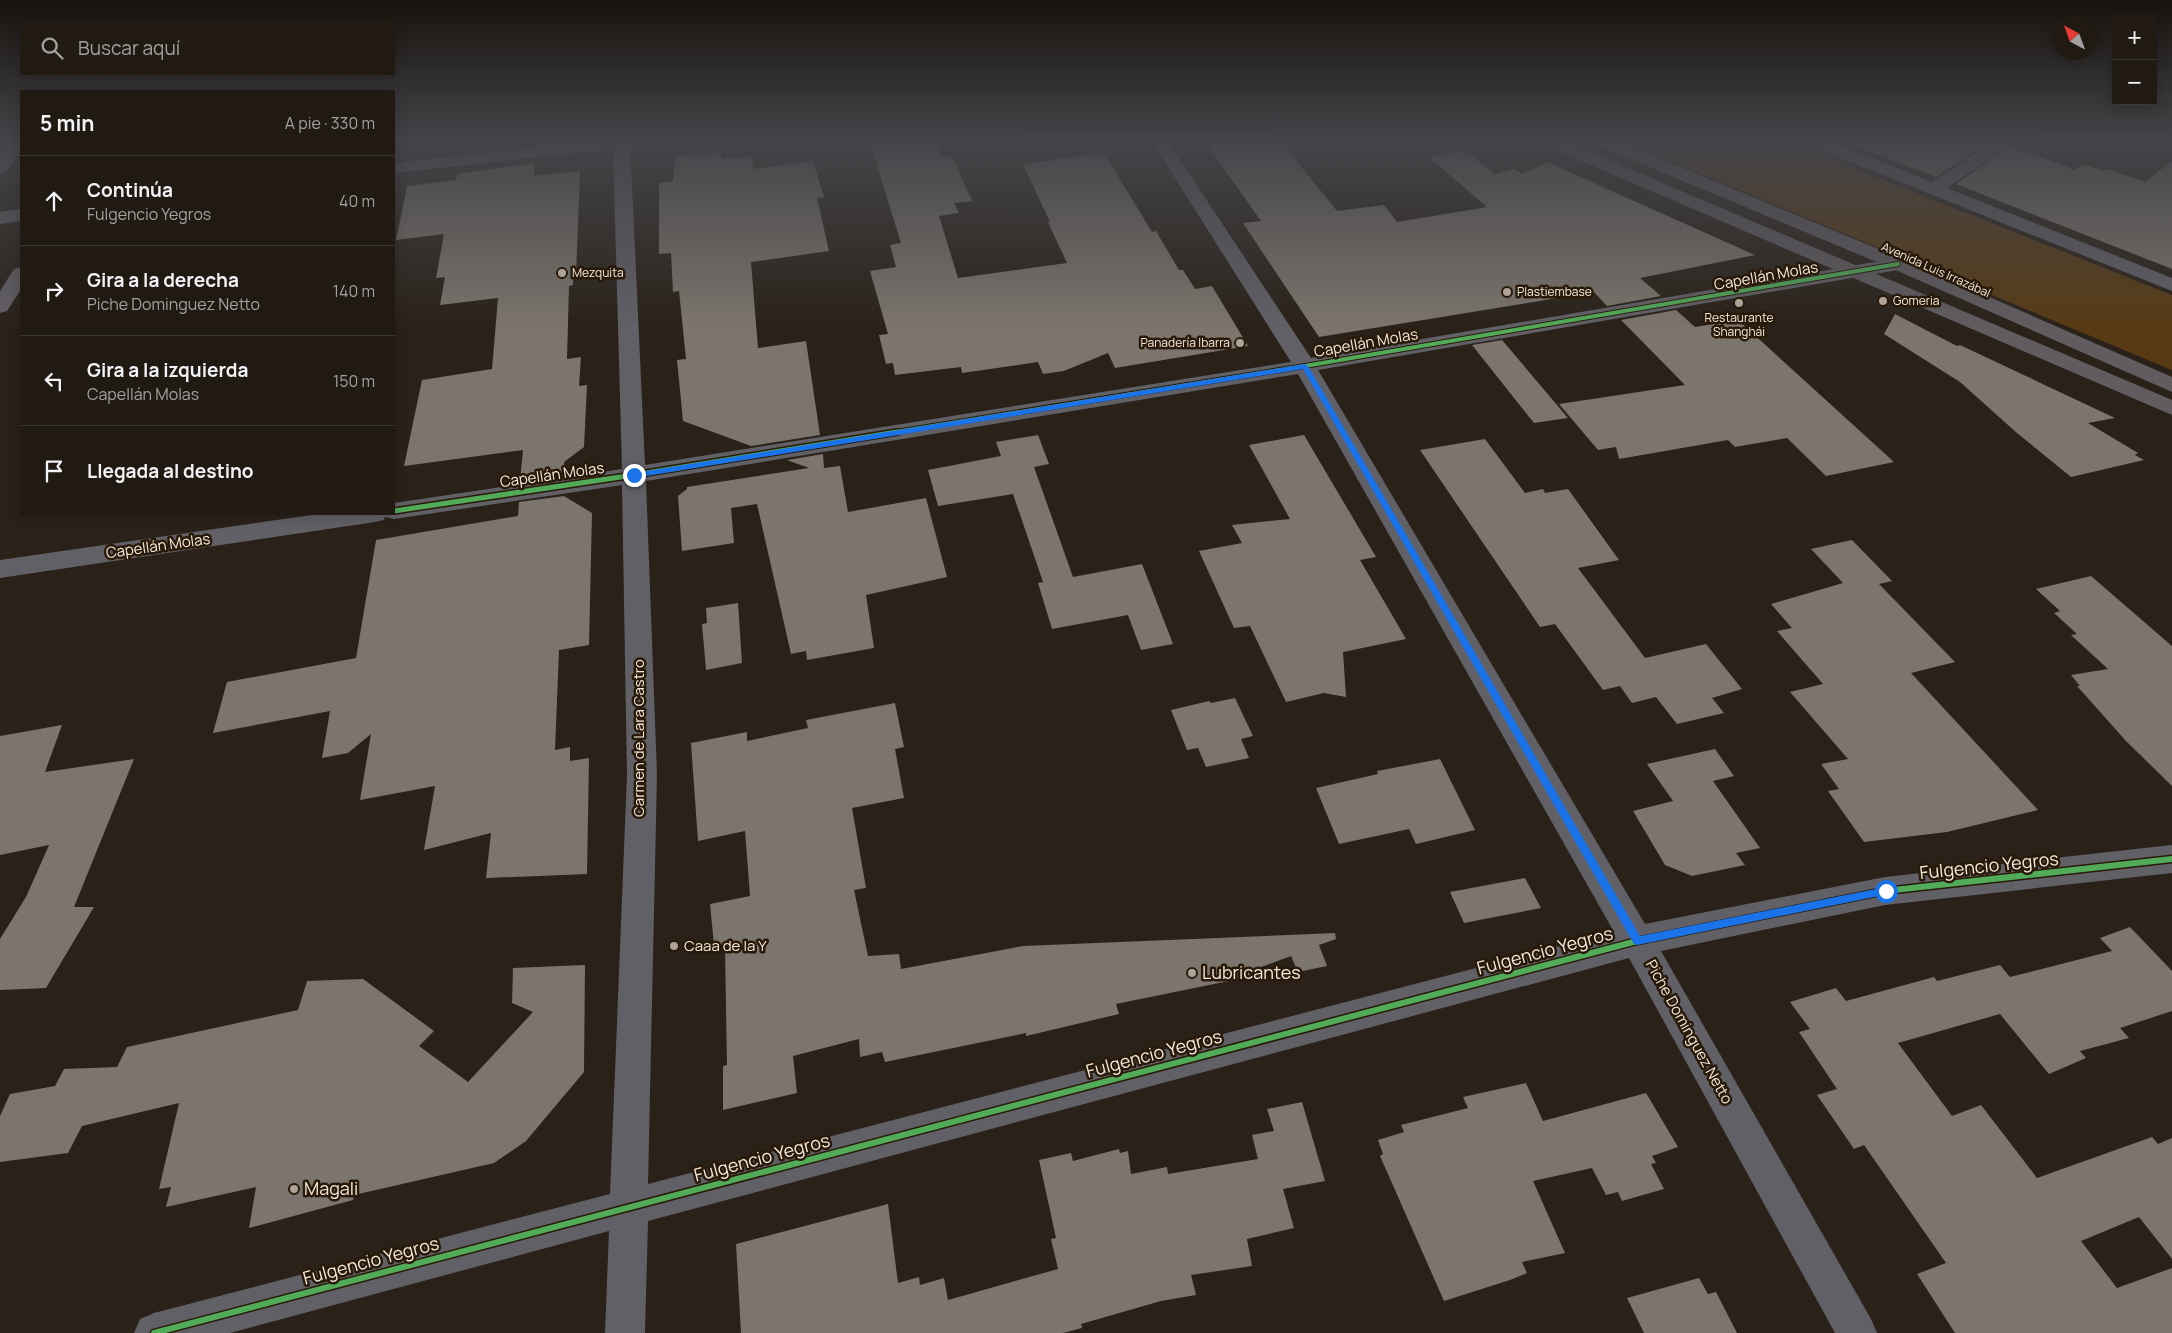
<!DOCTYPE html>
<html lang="es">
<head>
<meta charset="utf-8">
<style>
	:root { --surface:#201a13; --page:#2d2721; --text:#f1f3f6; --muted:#a2a1a0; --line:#3d3833 }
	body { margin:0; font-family:Manrope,sans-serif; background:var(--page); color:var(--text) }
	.controls { position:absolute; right:15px; top:15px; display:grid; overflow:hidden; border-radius:0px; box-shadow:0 2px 12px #0003 }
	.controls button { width:45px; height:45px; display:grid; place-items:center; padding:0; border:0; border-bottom:1px solid var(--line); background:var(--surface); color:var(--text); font:25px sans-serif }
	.compass { position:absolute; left:2052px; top:15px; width:45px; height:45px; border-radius:50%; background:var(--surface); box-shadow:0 2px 12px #0003; rotate:319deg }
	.stop { position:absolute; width:15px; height:15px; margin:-11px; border:4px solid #1a73e8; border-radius:50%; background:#fff }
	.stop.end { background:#1a73e8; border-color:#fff; box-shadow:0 1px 5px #0008 }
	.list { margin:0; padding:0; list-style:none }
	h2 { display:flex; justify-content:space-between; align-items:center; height:65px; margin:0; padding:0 20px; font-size:21px }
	h2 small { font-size:16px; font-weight:400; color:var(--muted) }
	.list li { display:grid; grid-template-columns:32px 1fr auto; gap:15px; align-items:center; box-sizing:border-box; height:90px; padding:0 20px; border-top:1px solid var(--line) }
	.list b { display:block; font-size:19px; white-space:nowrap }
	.list p { margin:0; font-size:16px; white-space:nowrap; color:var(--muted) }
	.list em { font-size:16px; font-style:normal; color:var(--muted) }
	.icon { flex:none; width:28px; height:28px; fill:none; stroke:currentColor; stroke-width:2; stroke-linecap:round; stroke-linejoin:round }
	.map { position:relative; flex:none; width:2172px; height:1333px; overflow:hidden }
	.search { position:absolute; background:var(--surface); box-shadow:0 2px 12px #0003; left:20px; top:20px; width:375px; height:55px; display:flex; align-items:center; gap:12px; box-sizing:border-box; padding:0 18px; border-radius:0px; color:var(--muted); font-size:19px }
	.panel { position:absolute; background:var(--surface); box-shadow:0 2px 12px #0003; left:20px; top:90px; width:375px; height:425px; border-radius:0px }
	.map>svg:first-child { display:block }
	.green { fill:#583b15 }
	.building { fill:#7c756d }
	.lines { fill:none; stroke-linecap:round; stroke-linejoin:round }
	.minor { fill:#616066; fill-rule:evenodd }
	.major { fill:#635f65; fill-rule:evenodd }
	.highway { fill:#605c60; fill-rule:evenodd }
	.cycleway-far2-casing { stroke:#281908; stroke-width:6 }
	.cycleway-far1-casing { stroke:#281908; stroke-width:8 }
	.cycleway-casing { stroke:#281908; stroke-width:9 }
	.cycleway-far2 { stroke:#51ab58; stroke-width:4 }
	.cycleway-far1 { stroke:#51ab58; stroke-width:5 }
	.cycleway { stroke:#51ab58; stroke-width:6 }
	.route { fill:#1a73e8 }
	.poi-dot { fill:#ada398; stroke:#281908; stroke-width:2 }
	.labels { text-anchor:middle; stroke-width:5; stroke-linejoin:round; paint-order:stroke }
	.far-street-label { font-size:12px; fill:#f3e9dd; stroke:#281908 }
	.far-poi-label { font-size:12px; fill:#f3e9dd; stroke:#281908; text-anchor:start }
	.street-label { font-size:15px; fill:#f3e9dd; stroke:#281908 }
	.poi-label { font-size:15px; fill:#f3e9dd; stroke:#281908; text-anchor:start }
	.near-street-label { font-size:18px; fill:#f3e9dd; stroke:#281908 }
	.near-poi-label { font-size:18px; fill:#f3e9dd; stroke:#281908; text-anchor:start }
</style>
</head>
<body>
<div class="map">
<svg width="2172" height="1333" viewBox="0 0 2172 1333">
	<rect width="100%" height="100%" fill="#2a2219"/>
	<!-- green -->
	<path class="green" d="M1627,143H1790L2172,295V370Z"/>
	<!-- building -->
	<path class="building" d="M870,143H936L942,157L952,156L972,201L954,203L959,213L939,216L958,278L1067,263L1048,222H1050L1023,164L1104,153L1152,232L1156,231L1179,270H1183L1195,289L1212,286L1248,346L1115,368L1108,353L1064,371L1043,374L1038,362L962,373L961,367L895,375L893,363L886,364L879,335L888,334L870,271L896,267L890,245L901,243Z
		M1206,143H1282L1337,211L1384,205L1397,222L1487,207L1429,157L1465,150L1495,174L1515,169L1522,174L1547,162L1755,255L1640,278L1661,296L1607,306L1594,292L1319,337L1243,223L1261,221Z
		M1855,143H1987L1936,177L1854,145Z
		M2010,146L2075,170L2083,164L2104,171L2108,169L2145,182L2172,161V269L1956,184Z
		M721,152V159L752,156L753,169L813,161L824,197L817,198L829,251L751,262L758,348L806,341L820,435L751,446L683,421L677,360L686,359L679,291L673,292L671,253L659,254V183L673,181L675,156Z
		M535,163L534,176L580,171L576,276L573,277V285L569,286L567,359L581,357L579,386L587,385L584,447L564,462V476L520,482L523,450L404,466L422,380L492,369L498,298L440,305L445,277L436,278L444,234L396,240L407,186L456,180L457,174Z
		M1676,310L1695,327L1738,320L1894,462L1826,476L1787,438L1735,447L1728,440L1619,459L1616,447L1598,450L1559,404L1685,385L1621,320Z
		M1895,314L1957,346L1960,345L2115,418L2088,423L2138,453L2135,455L2144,460L2071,477L2017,433L1960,382L1884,334Z
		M1502,340L1568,418L1534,423L1472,345Z
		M1038,435L1049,464L1034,467L1073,577L1142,564L1173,644L1141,650L1128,615L1052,629L1038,583L1043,582L1013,494L938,506L928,470L1001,456L996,442Z
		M1304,435L1376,557L1360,560L1406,639L1343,652L1346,697L1324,693L1286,702L1250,626L1234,628L1199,551L1242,543L1232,525L1290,519L1249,445Z
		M1485,439L1525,493L1543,489L1545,493L1568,489L1619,560L1578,568L1645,658L1706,644L1742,689L1712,698L1724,713L1677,724L1656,697L1632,703L1620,686L1603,690L1555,624L1540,627L1420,450Z
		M823,454L824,468L840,466L848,512L926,498L947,577L866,595L874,648L807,660L806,651L791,654L757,504L731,508L734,543L682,551L678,496L687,489V487L809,468L787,460Z
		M564,496L592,513L589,645L559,650L555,750L570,747V761L589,758L587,874L486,878L491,833L424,850L435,786L360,800L371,734L348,753L322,758L330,711L213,733L227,682L356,658L376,540L518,516L519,502Z
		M1852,540L1892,581L1879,584L1955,662L1911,673L2038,810L1947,832L1864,842L1828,791L1839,789L1821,764L1848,759L1790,692L1823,684L1777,631L1792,628L1771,604L1843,583L1811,549Z
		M2091,576L2172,646V786L2126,741L2077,686H2080L2071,675L2108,669L2071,635L2077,634L2054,613L2060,611L2036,589Z
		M738,603L742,663L706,670L702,624L707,623L706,608Z
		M1235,698L1253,736L1241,739L1249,758L1206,767L1198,748L1187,750L1171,710L1209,701L1211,703Z
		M895,703L904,747L895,749L904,798L852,808L866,888L854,890L868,956L899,954L901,969L1023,946L1335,933L1336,939L1319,945L1327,966L1298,972L1291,956L1261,967L1263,974L1116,1004L1119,1014L1026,1036V1033L885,1062L882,1052L860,1057L859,1039L793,1056L797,1093L723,1110V1066L727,1065L725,948L714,945L710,904L750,896L745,831L698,841L691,743L747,732V741L808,728L806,720Z
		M62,725L45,772L134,759L74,907H94L46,988L0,990V939L26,897L49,845L0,855V736Z
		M1715,749L1734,776L1713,781L1760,848L1736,853L1745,865L1692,876L1665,865L1633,811L1673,801L1647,764Z
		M1440,759L1475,830L1416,844L1409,829L1339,844L1316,788L1378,774L1377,771Z
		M1525,878L1541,908L1464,923L1450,892Z
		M2130,927L2172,971V1011L2120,1028L2129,1038L2080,1051L2086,1058L2049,1074L2000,1014L1898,1043L1952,1116L1981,1105L2037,1178L2152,1137L2158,1144L2172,1138V1259L2139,1217L2081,1241L2117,1288L2172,1268V1333H1955L1917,1274L1946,1263L1864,1145L1854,1149L1817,1095L1837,1089L1799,1032L1810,1029L1790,1002L1836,988L1846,1001L1934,977L1937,981L2000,965L2010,977L2112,951L2100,938Z
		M585,965L584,1072L526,1141L494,1163L354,1195L353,1200L249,1228L256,1187L166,1207L171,1187L159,1189L179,1103L82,1126L68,1153L0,1162V1116L10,1094L55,1086L64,1069L117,1067L127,1047L298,1010L307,981L363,979L434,1031L419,1046L468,1082L533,1012L512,1003L513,968Z
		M1526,1083L1543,1121L1646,1093L1678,1147L1652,1156L1656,1163L1651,1164L1664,1189L1622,1201L1618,1192L1606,1195L1592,1168L1533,1181L1565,1253L1522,1262L1527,1273L1510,1280L1444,1301L1380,1156L1383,1154L1378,1140L1404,1132L1401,1125L1468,1108L1463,1097Z
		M1302,1102L1325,1181L1283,1189L1294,1228L1247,1239L1252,1266L1191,1275L1196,1295L1161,1301L1081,1324L1082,1328L1063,1333H741L736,1244L888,1204L898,1283L919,1277L920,1285L944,1278L948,1300L1058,1269L1051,1239L1056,1238L1039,1160L1071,1153L1073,1161L1119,1149L1120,1153L1128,1151L1131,1174L1167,1167L1168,1174L1258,1159L1252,1135L1274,1131L1267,1109Z
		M1699,1278L1708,1294L1716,1292L1737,1333H1644L1627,1298Z"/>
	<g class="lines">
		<!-- minor -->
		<path class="minor" d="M573,143H630L645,465L1291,362L1153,143H1169L1311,358L1898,258L1905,260L1908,264L1905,268L1898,270L1318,370L1645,924L1885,877L2172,845V873L1885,905L1661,951L1871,1319L1877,1333H1835L1629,958L648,1221L645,1333H605L609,1231L230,1333H134L140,1319L154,1313L610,1194L627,775L622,485L394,519L385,517L384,520L375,522L0,578V560L319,514H394V503L622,469L613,149L394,173V163ZM1298,374L1614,932L648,1184L657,775L646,481Z
			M1810,143H1833L1932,182L1990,143H2009L2007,147L1947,188L2172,278V291L1813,147Z
			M21,209V221L0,224V212Z"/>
		<!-- major -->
		<path class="major" d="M8,143H21V150L6,172L0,173V155Z
			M21,267V289L7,311L0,313V291L14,269Z"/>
		<!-- highway -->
		<path class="highway" d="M1546,143H1569L2172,400V415L1549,147Z
			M1600,143H1622L1905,260L2172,377V392L1891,268L1602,147Z"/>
		<!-- cycleway-far2 casing -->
		<g class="cycleway-far2-casing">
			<path id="cycleway-far2" d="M890,433L1305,366L1898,264"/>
		</g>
		<!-- cycleway-far1 casing -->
		<g class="cycleway-far1-casing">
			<path id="cycleway-far1" d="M394,511L634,475L897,432"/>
		</g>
		<!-- cycleway casing -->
		<g class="cycleway-casing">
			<path id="cycleway" d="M154,1333L1637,941L1885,891L2172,859"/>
		</g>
		<!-- cycleway-far2 -->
		<use href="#cycleway-far2" class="cycleway-far2"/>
		<!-- cycleway-far1 -->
		<use href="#cycleway-far1" class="cycleway-far1"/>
		<!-- cycleway -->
		<use href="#cycleway" class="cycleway"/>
	</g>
	<!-- sky -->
	<linearGradient id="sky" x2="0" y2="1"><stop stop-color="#17130e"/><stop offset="0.43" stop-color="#444449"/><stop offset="1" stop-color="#444449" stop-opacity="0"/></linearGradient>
	<rect width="2172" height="329" fill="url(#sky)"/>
	<!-- route -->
	<path class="route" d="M1305,364L1308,366L1640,936L1886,887L1890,891L1889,894L1637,945L1634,944L1303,369L634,478L631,475L634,473Z"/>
	<!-- markers -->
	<g class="poi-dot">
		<circle cx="562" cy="273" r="5"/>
		<circle cx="1507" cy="292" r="5"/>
		<circle cx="1883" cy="301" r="5"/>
		<circle cx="1739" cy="303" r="5"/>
		<circle cx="1240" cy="343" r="5"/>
		<circle cx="674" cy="946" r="5"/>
		<circle cx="1192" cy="973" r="5"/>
		<circle cx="294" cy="1189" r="5"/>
	</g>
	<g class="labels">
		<!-- far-street labels -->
		<g class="far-street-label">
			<text transform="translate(1936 270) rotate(24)" y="4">Avenida Luis Irrazábal</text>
		</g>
		<!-- far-poi labels -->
		<g class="far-poi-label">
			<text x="572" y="277">Mezquita</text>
			<text x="1517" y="296">Plastiembase</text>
			<text x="1893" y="305">Gomeria</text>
			<text x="1739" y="322" text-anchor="middle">Restaurante<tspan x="1739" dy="14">Shanghái</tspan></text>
			<text x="1230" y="347" text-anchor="end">Panadería Ibarra</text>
		</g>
		<!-- street labels -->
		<g class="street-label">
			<text transform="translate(1766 276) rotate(-10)" y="5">Capellán Molas</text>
			<text transform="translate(1366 343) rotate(-10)" y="5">Capellán Molas</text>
			<text transform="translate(552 475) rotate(-8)" y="5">Capellán Molas</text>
			<text transform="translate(158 546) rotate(-8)" y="5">Capellán Molas</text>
			<text transform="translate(639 738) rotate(-90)" y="5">Carmen de Lara Castro</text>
			<text transform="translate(1689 1032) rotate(61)" y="5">Piche Dominguez Netto</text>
		</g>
		<!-- poi labels -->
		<g class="poi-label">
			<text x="684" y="951">Caaa de la Y</text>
		</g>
		<!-- near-street labels -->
		<g class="near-street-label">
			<text transform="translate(1989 866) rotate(-6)" y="6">Fulgencio Yegros</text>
			<text transform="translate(1545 951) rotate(-15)" y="6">Fulgencio Yegros</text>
			<text transform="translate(1154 1054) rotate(-15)" y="6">Fulgencio Yegros</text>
			<text transform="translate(762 1158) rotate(-15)" y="6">Fulgencio Yegros</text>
			<text transform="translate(371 1261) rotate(-15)" y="6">Fulgencio Yegros</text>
		</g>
		<!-- near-poi labels -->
		<g class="near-poi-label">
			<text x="1202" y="979">Lubricantes</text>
			<text x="304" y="1195">Magali</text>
		</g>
	</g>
</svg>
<div class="controls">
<button>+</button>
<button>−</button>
</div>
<svg class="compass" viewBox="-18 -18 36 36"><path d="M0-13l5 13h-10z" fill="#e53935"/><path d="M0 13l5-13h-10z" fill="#a2a1a0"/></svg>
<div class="stop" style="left:1886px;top:891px"></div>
<div class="stop end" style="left:634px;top:475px"></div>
<div class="search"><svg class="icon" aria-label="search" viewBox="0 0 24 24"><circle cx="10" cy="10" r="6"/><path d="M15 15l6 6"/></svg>Buscar aquí</div>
<section class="panel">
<h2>5 min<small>A pie · 330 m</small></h2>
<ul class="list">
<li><svg class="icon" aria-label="ahead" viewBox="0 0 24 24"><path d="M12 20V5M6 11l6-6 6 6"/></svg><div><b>Continúa</b><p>Fulgencio Yegros</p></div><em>40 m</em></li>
<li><svg class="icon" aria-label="right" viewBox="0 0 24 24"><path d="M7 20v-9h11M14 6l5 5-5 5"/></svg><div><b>Gira a la derecha</b><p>Piche Dominguez Netto</p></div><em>140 m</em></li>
<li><svg class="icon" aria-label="left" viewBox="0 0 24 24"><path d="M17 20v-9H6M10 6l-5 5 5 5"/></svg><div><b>Gira a la izquierda</b><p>Capellán Molas</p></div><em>150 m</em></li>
<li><svg class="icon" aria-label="arrive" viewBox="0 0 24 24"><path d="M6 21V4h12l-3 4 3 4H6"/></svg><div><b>Llegada al destino</b></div></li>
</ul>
</section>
</div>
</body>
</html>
